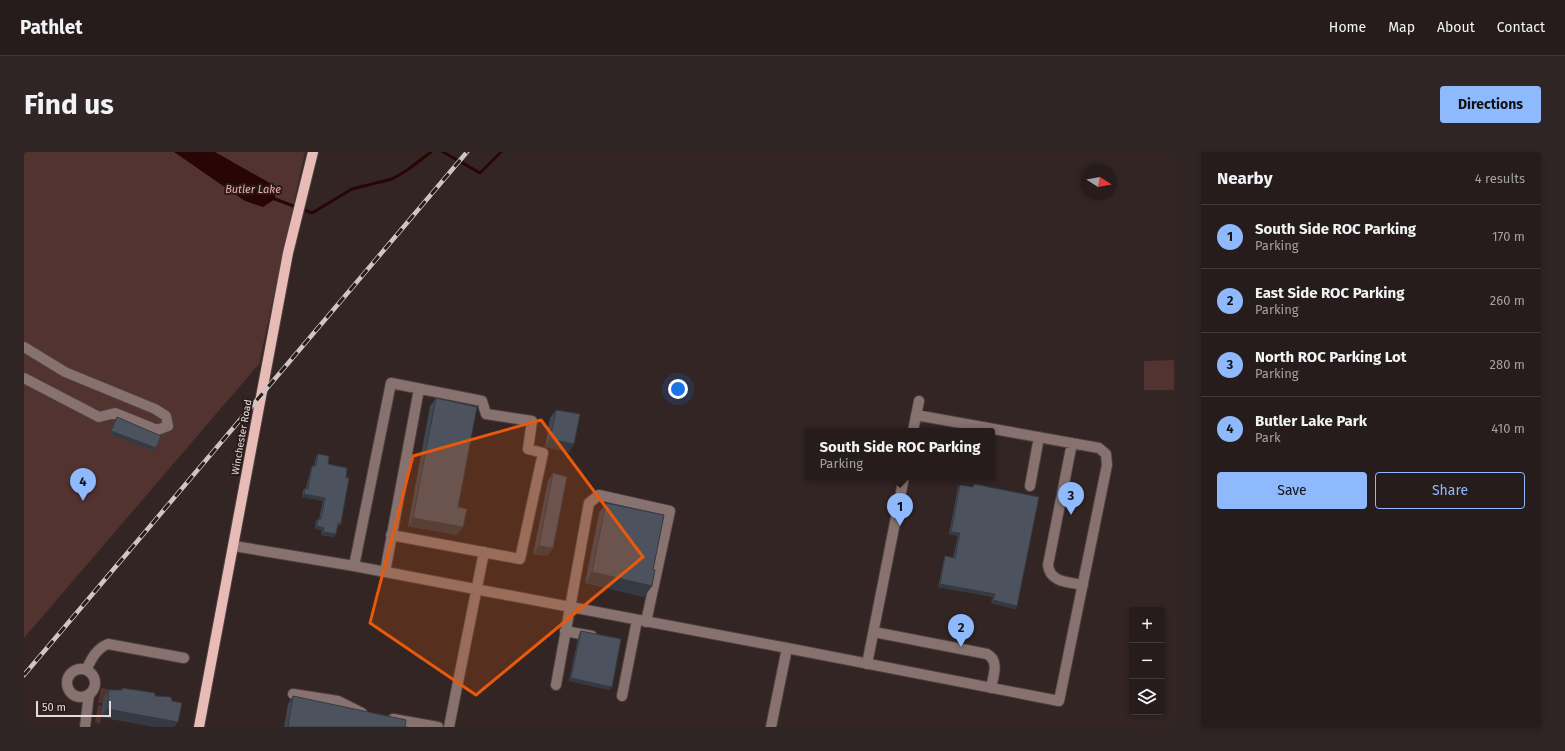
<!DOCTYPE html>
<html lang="en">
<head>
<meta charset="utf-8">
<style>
	:root { --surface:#261c1b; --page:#2e2524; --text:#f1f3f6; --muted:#a4a1a3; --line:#423a3a; --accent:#8eb9fd }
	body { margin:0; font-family:"Fira Sans",sans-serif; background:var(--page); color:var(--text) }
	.controls { position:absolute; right:12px; bottom:12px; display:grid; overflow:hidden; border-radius:4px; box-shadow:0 2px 6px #0003 }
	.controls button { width:36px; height:36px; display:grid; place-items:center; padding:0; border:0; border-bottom:1px solid var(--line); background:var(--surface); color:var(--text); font:20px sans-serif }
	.compass { position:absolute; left:1057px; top:12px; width:36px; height:36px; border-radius:50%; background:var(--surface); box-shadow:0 2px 6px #0003; rotate:101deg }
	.scale { position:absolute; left:12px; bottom:10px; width:75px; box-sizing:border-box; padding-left:4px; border:2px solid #e4dad9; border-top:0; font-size:11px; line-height:14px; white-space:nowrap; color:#e4dad9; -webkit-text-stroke:3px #281c1a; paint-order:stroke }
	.you { position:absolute; left:654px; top:237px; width:14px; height:14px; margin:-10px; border:3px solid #fff; border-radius:50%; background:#1a73e8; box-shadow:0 0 0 6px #1a73e833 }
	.badge { display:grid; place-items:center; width:26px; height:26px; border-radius:50%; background:var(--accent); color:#111; font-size:13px; font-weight:700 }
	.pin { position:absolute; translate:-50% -33px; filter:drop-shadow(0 1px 2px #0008) }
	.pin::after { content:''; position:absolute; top:21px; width:14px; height:12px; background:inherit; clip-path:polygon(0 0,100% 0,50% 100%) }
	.popup { position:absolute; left:781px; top:276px; width:190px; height:52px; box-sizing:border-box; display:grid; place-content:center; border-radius:4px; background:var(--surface); filter:drop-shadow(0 1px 3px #0005); font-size:13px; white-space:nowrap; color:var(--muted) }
	.popup b { font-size:15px; color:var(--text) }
	.popup::after { content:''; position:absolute; left:50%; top:100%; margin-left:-8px; border:8px solid transparent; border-top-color:var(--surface) }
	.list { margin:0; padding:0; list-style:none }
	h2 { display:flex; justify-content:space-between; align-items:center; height:52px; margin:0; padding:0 16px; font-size:17px }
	h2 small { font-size:13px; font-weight:400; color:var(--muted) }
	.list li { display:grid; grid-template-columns:26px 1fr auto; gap:12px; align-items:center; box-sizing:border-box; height:64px; padding:0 16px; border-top:1px solid var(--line) }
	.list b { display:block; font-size:15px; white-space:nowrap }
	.list p { margin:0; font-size:13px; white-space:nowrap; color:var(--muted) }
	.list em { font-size:13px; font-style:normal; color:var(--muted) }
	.actions { display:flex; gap:8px; padding:12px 16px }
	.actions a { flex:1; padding:9px 0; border:1px solid var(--accent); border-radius:4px; text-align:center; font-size:14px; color:var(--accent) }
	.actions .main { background:var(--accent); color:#111 }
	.icon { flex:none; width:22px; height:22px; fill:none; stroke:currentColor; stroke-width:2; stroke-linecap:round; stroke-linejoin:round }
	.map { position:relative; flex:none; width:1153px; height:575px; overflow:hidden; border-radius:4px }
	header { display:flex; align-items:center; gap:24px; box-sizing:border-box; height:56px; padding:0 20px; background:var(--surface); border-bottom:1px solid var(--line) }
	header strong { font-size:19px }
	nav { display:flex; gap:22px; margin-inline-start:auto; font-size:14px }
	.intro { display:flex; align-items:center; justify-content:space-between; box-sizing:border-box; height:96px; padding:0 24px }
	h1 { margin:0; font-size:28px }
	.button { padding:10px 18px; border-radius:4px; background:var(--accent); color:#111; font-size:14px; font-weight:700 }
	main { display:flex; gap:24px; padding:0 24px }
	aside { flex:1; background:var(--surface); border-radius:4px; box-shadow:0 2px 6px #0003 }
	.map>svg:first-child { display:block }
	.green { fill:#523330 }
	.water { fill:#2a0505 }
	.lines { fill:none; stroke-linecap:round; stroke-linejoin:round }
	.stream { stroke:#2a0505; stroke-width:3 }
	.minor-casing { stroke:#4e4241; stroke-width:12 }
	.major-casing { stroke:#4e4241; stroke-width:12 }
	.minor { stroke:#887270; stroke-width:10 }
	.major { stroke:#e8bbb7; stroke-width:10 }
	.rail-casing { stroke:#cfc5c4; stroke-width:4.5 }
	.rail { stroke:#281c1a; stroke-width:3; stroke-dasharray:9; stroke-linecap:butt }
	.wall { fill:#414751 }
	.shaded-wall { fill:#353a42 }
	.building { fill:#4c535e; stroke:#353a42 }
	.marked { fill:#e8590c; fill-opacity:0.2; stroke:#e8590c; stroke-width:3; stroke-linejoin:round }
	.labels { text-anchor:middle; stroke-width:4; stroke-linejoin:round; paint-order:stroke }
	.street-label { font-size:10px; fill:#e4dad9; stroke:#281c1a }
	.water-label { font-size:11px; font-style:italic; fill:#f6a9a1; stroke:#281c1a }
</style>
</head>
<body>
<header>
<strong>Pathlet</strong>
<nav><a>Home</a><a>Map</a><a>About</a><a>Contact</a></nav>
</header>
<div class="intro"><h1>Find us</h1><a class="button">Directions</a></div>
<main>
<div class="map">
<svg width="1153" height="575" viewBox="0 0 1153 575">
	<rect width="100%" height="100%" fill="#322524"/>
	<!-- green -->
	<path class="green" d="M0,0H281L235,212L0,486Z
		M1150,208V238H1120V209Z
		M77,536L93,539L79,546L78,551H74Z
		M74,553L79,554L76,572L71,570Z"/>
	<!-- water -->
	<path class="water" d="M150,0H191L251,34V47L239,55L221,49Z"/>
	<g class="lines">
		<!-- stream -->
		<path class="stream" d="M419,0L456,21L477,0
			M251,47L288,61L328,37L368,27L382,19L407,0"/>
		<!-- minor casing -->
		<g class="minor-casing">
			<path id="minor" d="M0,195L41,220L131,257L142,264L144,274L133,278L91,261L75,265L0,226
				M889,279L895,249
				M1048,291L1024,413C1026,431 1045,430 1059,433
				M1006,334L1015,285
				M210,394L330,414L763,496L747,575
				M330,414L367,231L458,249L462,262L508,269L504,297L519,301L496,407L367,383
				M361,420L395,237
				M541,479L568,484
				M850,480L963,502C976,509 969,524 967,536
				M763,496L1035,549L1083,313L1082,302L1075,296L892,263
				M843,512L880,325
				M43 531a14 14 0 1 1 28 0a14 14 0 1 1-28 0Z
				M62,518C68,506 72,497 84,492L160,506
				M532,533L565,351L575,343L646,359L622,470
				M269,542L314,549L338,561
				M598,544L613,468
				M369,567L414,575
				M61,575L65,542
				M425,575L460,400"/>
		</g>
		<!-- major casing -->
		<g class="major-casing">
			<path id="major" d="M175,575L264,101L289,0"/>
		</g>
		<!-- minor -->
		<use href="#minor" class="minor"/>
		<!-- major -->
		<use href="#major" class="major"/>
		<!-- rail casing -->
		<g class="rail-casing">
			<path id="rail" d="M0,523L443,0"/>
		</g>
		<!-- rail -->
		<use href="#rail" class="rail"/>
	</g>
	<!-- wall -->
	<path class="wall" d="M412,246L434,355L433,383L384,374L406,254Z
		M532,258L550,292L545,300L521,295L526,266Z
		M93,265L132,296L130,299L85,282L91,268Z
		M294,302L304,312L322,326L317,371L315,374H314L312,382L310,385L297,383L298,378L291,377L292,369L294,367H295L299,349L278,345L279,338L281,336H282L287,316L288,314H290L292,305Z
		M529,321V396L523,404L509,402L524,329Z
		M950,332L993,454L991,457L967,451L969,445L914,435L920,407L921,404L929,406L934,384L925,382L934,335L936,333L948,335Z
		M582,351L629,418L628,434L620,445L561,431L575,361Z
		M557,479L586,538L545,529L555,482Z
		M98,536L148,549L154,570L150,575H131L77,565L79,546L85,538H97Z
		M269,544L381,575H260L264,552Z"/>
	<!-- shaded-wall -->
	<path class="shaded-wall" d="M87,279L132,296L130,299L85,282Z
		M526,287L550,292L545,300L521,295Z
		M280,342L301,346L299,349L278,345Z
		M389,366L439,375L433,383L384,374Z
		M293,374L300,376L298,378L291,377Z
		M299,380L312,382L310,385L297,383Z
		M927,380L936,381L934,384L925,382Z
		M515,394L529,396L523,404L509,402Z
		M568,420L628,434L620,445L561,431Z
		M916,432L971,442L969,445L914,435Z
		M969,448L993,454L991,457L967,451Z
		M547,526L588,535L586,538L545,529Z
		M83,557L154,570L150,575H131L77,565Z"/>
	<!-- building -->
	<path class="building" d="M412,246L453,255L434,355L443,357L439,375L389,366Z
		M532,258L556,262L550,292L526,287Z
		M93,265L137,284L132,296L87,279Z
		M294,302L305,304L304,312L323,316L322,326H325L317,371H314L312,382L299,380L300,376L293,374L294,367H297L301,346L280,342L281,336L284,337L288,314H292Z
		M529,321L543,325L529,396L515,394Z
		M950,332L1015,345L993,454L969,448L971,442L916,432L921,404L931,406L936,381L927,380L936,333L949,335Z
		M582,351L640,363L629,418H631L628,434L568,420Z
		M557,479L597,487L588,535L547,526Z
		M98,536L131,541V544L147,545L148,549L158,551L154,570L83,557L85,538H98Z
		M269,544L382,568L381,575H264Z"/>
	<!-- marked area -->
	<path class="marked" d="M517,268L619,405L452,543L346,471L389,304Z"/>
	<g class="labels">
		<!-- street labels -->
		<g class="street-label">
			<text transform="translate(217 285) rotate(-80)" y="4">Winchester Road</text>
		</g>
		<!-- water labels -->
		<g class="water-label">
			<text x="229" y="41">Butler Lake</text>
		</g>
	</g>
</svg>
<div class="controls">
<button>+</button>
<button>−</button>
<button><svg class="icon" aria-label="layers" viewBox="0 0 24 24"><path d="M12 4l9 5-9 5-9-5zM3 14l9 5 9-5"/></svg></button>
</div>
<svg class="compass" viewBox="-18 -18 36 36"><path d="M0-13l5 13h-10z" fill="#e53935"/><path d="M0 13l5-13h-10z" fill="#a4a1a3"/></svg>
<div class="scale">50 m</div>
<div class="you"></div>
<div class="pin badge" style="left:876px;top:374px">1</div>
<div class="popup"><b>South Side ROC Parking</b>Parking</div>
<div class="pin badge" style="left:937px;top:495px">2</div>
<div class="pin badge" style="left:1047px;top:363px">3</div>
<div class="pin badge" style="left:59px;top:349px">4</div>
</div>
<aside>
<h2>Nearby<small>4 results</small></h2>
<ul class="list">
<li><span class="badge">1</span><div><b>South Side ROC Parking</b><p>Parking</p></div><em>170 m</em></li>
<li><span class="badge">2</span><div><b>East Side ROC Parking</b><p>Parking</p></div><em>260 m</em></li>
<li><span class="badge">3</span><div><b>North ROC Parking Lot</b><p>Parking</p></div><em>280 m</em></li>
<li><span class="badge">4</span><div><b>Butler Lake Park</b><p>Park</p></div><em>410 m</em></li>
</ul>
<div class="actions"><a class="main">Save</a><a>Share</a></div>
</aside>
</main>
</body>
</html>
